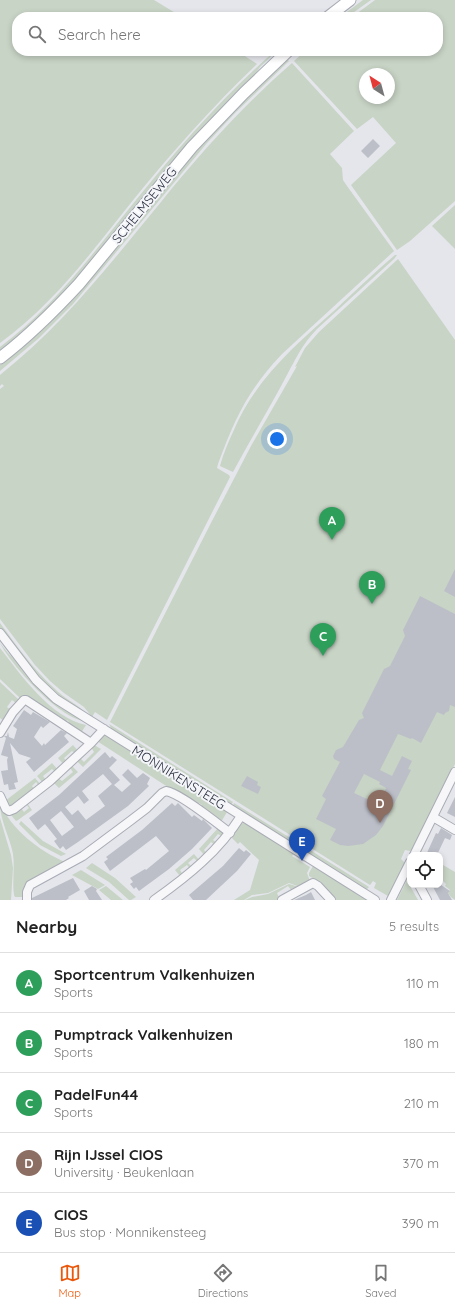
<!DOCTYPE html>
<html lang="en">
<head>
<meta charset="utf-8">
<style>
	:root { --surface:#fff; --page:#f6f6f6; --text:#222; --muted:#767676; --line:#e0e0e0; --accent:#ea580c }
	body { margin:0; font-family:Quicksand,sans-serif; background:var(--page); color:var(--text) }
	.controls { position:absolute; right:12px; bottom:12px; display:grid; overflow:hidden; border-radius:8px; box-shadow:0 2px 6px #0003 }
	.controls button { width:36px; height:36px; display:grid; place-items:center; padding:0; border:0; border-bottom:1px solid var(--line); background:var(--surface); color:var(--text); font:20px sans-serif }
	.compass { position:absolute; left:359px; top:68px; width:36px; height:36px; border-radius:50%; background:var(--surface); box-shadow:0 2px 6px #0003; rotate:324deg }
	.you { position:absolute; left:277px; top:439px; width:14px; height:14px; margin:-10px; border:3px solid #fff; border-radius:50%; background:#1a73e8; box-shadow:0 0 0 6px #1a73e833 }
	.badge { display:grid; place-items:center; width:26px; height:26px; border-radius:50%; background:var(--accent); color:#fff; font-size:13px; font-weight:700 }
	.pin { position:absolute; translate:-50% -33px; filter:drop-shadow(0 1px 2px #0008) }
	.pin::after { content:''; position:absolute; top:21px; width:14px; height:12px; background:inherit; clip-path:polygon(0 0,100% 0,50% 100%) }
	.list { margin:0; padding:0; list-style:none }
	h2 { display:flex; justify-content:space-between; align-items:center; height:52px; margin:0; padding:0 16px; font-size:17px }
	h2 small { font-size:13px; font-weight:400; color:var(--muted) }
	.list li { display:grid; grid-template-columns:26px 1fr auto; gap:12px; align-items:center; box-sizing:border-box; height:60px; padding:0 16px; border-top:1px solid var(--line) }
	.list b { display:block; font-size:15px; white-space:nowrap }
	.list p { margin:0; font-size:13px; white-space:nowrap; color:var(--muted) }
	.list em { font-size:13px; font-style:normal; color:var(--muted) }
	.icon { flex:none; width:22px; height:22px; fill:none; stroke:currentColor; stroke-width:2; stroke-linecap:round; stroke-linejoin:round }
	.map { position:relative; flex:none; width:455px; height:900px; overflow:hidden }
	.search { position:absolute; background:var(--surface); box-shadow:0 2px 6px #0003; left:12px; right:12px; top:12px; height:44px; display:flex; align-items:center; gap:10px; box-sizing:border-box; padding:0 14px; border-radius:16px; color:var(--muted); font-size:15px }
	.sheet { height:352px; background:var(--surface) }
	nav { display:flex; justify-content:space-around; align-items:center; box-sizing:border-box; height:56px; border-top:1px solid var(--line); background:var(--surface); font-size:11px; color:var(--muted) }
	nav a { display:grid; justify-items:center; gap:2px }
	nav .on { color:var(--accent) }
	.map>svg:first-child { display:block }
	.green { fill:#c8d4c6; fill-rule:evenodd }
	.building { fill:#bcbfc8; fill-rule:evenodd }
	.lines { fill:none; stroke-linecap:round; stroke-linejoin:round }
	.minor-casing { stroke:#a9acb5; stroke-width:10 }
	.secondary-casing { stroke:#a9acb5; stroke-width:13 }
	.minor { stroke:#f7f7f9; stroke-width:8 }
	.secondary { stroke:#fff; stroke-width:11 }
	.labels { text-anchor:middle; stroke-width:4; stroke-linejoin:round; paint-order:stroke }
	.street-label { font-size:13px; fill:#2d3242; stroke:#f4f5f8 }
</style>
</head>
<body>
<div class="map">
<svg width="455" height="900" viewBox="0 0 455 900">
	<rect width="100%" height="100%" fill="#e4e6eb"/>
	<!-- green -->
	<path class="green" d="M0,0H154L182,17H17V51H237L257,64C213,106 173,151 134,199C93,250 54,304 0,343Z
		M363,0H371L347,17H340Z
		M375,0H455V201L410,241L397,250L351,185L396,143L373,117L357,129L294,61L305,51H438V17H352ZM365,74H389V98H365Z
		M275,51H277L260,67L253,78L97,257L40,319L0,351V347C54,307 94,252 136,200C179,147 223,96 275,51Z
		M287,59L289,61L235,113L207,143L73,304L39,338L0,371V365L20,349L211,132Z
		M292,63L354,131L330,154L342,168L343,180L347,186L394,251L282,354C248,390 235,418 218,464L217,468L229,475L230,477L107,720L95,712L92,717L84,707L64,693L50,681L35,665L0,619V389L4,386L2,384L0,386V375C65,323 109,265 161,202C201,152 244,105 292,63Z
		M455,205V249L432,226Z
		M395,255H397L394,259L317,329C302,345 298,355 288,373C271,406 251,438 233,472L220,466C223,454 228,443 233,432C255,380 293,347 335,310C355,291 375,272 395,255Z
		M398,259L455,340V764L413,848L410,851L405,850L401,859L404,862V866L388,896L374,888L376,883L373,881L370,885L110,722L212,521L251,446L297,366L295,367L305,348L319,332Z
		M0,623C17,646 33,669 54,688C64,699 78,704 88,715C78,709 68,704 59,697C35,677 18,652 0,628Z
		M0,643L8,653L67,710L84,721C58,717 12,666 0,643Z
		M0,648C21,675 51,718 86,725L81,733L68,725L69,722L67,720L65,723L25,696L20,698L0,679Z
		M0,682L19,700L16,703L12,700L7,707L11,710L4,721L0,718Z
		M109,724L233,802L231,805L112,730Z
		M103,735H106L227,812L221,822L200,808L202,805L199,803L197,806L97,741Z
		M73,745L79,752L76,754L72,751L64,758L67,762L64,765L58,758Z
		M94,745L101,749L83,767L77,761L80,758L84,762L94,752L91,747Z
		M52,763L58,770L56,773L52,769L43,776L46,780L43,783L37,776Z
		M72,766L78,772L59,788L53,782L58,778L62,781L73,772L70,768Z
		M35,778L41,785L39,786L36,782L32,786L35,790L11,807L8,806L5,801Z
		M0,803C11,829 39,851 65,862L33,879L24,897H15L14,895C12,882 15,868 13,854C10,837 0,821 0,803Z
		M27,803L32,810L18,820L16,821L11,815L21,808L24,812L29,808L26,804Z
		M234,803L300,844L298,847L233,806Z
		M0,818L11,855L13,868L11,900H0Z
		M21,821L43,841L66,854L61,856L40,845L19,824Z
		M243,823L246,824L294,854L292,856L310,867L307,873L310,881L300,887L289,883L268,893L252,895L244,900H234L250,890L259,860L240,842L238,844L231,837L239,825Z
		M219,827L224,832L223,837L218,834L213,840L217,843L215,845L211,842L204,850L207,854L205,856L199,849Z
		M302,845L369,887L366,890L299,848Z
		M194,854L200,861L198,862L194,858L188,863L192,867L190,869L187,865L180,870L183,875L181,877L175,870Z
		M92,863L115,878L136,897L131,900H129L109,882L86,868Z
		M443,865L455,872V900L451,897L448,893L450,890L445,886L446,884L441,879L442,877L440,875V866Z
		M313,866L368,900H334L314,881V879L309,876V873Z
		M81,870L105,885L98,889L72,875Z
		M410,874V886L418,900H397Z
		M289,884L299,887L292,891L288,886L277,893L279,898L277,900H245L252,897L268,894Z
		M106,886L123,900H111L99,890Z"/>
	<!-- building -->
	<path class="building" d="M373,139L380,146L368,158L361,151Z
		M455,569V597L444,591Z
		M420,596L455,614V707L450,705L449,711L445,713L444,715L437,712L421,743L412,738L411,739L398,734L380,770L392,776L402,756L412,761L408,769L411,770L383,826L376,835L363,844L348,846L340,845L330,840L336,829L316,819L326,799L322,796L340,762L334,759L333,756L336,750L343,747L359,720L364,718L362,713L384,669L390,666L405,636L403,630ZM364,774L380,782L379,784L386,788L378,804L354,793Z
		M24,710L31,715L33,712L50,722L43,728L41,726L34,737L42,746L44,743L45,745L61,730L67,733L64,736L69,742L34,772L26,762L31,758L19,754L10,743L18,782L14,783L16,789L9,790L8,784L4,785L1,771L8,770L7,760L8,757L1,755L6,738L4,736H7L8,732L9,737L14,739L17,729L13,726Z
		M105,752L110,758L112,756L117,760L109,768L120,780L114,785L122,792L131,784L122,775L128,769L137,778L143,773L150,778L147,784L149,786L128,806L78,842L66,850L63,846L60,849L54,841L57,839L45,824L38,830L29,818L59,795ZM103,774L112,784L98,796L105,806L86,820L78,810L72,815L65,807L78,796L84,804L89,800L82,791ZM61,811L74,827L62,836L50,820Z
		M247,776L258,782L257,785L261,787L258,794L241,786Z
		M455,797V817L447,813Z
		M172,803L175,806L178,803L192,817L194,815L202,821L203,819L212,828L192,849L169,869L139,891L136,887L134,889L130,884L133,882L130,878L145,869L146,870L169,851L156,836L110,871L104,862L108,859L106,857L142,830Z
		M441,828L452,835L450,840L445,838L437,855H426L436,833L438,834Z
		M239,848L244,852L246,850L251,854L237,871L206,900H193L189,895L223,866Z
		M73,878L80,890L68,897L69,898L66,900H32V898Z
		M432,885H441L450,891L448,893L452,900H440Z
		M92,886L97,889L96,891L102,900H89L84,891Z
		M311,892L315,900H294L306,895Z"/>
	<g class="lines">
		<!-- minor casing -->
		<g class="minor-casing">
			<path id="minor" d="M0,633L36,680L56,699L375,900
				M0,733L13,712L24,700H26L91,743L104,729
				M0,796L6,809L9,811L14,809L50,781L91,743
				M433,817L455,830
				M414,855L455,772
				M419,885L427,900
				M27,900V892L30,885L83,856L130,821L147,808L162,793L166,791C180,793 217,823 230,833
				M154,900C188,876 219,851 241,816
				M282,900L313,883L318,886L331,900
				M391,900L410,862"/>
		</g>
		<!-- secondary casing -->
		<g class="secondary-casing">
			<path id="secondary" d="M328,17L350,0
				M0,358C29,336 54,311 79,284L192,147L244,93L288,51"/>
		</g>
		<!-- minor -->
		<use href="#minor" class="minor"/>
		<!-- secondary -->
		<use href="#secondary" class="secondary"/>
	</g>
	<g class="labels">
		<!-- street labels -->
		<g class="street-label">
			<text transform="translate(144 205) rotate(-51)" y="5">SCHELMSEWEG</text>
			<text transform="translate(179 777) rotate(32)" y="5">MONNIKENSTEEG</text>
		</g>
	</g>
</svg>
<div class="controls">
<button><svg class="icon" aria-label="locate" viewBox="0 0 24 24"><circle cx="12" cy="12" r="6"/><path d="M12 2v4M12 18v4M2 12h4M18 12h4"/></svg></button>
</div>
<svg class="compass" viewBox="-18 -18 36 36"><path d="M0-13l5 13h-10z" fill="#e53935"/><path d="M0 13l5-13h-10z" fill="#767676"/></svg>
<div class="you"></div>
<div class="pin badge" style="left:332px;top:540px;background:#2e9e5b">A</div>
<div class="pin badge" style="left:372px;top:604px;background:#2e9e5b">B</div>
<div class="pin badge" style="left:323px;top:656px;background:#2e9e5b">C</div>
<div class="pin badge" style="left:380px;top:823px;background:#8d6e63">D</div>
<div class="pin badge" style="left:302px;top:861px;background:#1a4fb4">E</div>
<div class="search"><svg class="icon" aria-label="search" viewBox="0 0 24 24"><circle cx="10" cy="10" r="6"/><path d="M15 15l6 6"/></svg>Search here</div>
</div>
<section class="sheet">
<h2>Nearby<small>5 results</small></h2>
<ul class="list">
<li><span class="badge" style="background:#2e9e5b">A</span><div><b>Sportcentrum Valkenhuizen</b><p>Sports</p></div><em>110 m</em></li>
<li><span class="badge" style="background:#2e9e5b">B</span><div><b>Pumptrack Valkenhuizen</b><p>Sports</p></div><em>180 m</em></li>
<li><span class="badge" style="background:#2e9e5b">C</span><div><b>PadelFun44</b><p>Sports</p></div><em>210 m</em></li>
<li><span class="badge" style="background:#8d6e63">D</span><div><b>Rijn IJssel CIOS</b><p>University · Beukenlaan</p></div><em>370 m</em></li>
<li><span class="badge" style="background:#1a4fb4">E</span><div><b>CIOS</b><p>Bus stop · Monnikensteeg</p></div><em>390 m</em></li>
</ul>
</section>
<nav>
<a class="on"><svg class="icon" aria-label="map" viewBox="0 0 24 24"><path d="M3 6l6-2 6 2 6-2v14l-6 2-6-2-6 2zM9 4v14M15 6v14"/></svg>Map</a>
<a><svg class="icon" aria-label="directions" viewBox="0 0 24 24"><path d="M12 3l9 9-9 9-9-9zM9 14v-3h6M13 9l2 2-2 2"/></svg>Directions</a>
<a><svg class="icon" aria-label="saved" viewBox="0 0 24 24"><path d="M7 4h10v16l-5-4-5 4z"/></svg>Saved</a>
</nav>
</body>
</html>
